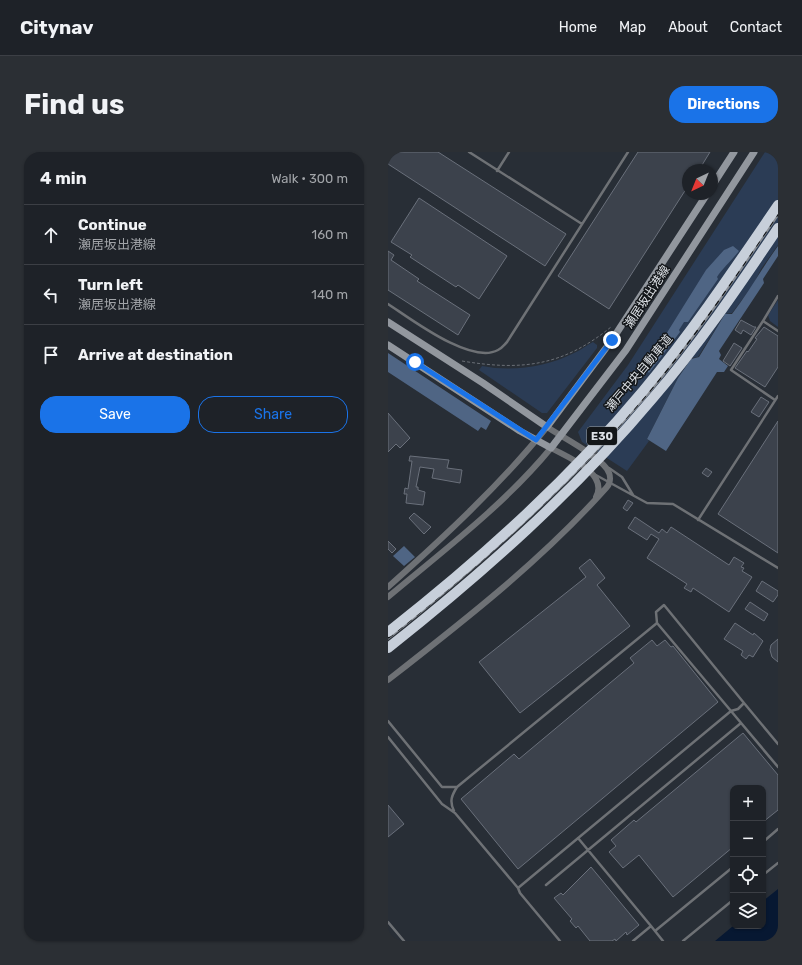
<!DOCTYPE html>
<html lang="en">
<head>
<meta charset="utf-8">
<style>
	:root { --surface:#1e2228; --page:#2b2f34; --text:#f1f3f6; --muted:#a1a4a8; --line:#3c3f45; --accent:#1a73e8 }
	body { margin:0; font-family:Rubik,"Noto Sans JP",sans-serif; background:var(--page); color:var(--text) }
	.controls { position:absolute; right:12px; bottom:12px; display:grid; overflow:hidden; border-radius:8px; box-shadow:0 1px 3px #0004 }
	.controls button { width:36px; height:36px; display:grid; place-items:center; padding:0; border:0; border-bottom:1px solid var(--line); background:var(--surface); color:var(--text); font:20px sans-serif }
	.compass { position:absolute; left:294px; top:12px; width:36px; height:36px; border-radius:50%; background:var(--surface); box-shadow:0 1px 3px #0004; rotate:223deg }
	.stop { position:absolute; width:12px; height:12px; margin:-9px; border:3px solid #1a73e8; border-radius:50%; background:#fff }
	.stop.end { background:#1a73e8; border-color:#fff; box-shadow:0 1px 4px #0008 }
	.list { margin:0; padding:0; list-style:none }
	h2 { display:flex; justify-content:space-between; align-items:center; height:52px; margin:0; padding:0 16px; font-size:17px }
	h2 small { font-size:13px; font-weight:400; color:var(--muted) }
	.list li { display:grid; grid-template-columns:26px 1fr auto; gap:12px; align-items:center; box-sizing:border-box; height:60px; padding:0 16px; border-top:1px solid var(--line) }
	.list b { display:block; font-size:15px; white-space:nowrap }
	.list p { margin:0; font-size:13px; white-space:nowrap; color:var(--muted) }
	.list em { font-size:13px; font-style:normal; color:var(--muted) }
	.actions { display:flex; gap:8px; padding:12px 16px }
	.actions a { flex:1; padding:9px 0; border:1px solid var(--accent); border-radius:16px; text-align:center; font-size:14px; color:var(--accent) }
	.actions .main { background:var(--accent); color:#fff }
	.icon { flex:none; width:22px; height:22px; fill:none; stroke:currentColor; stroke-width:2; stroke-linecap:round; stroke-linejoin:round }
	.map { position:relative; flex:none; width:390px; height:789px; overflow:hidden; border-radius:16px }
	header { display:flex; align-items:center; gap:24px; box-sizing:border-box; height:56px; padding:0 20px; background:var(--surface); border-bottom:1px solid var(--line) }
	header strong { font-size:19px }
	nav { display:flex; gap:22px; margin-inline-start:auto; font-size:14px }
	.intro { display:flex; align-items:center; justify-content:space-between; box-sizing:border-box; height:96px; padding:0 24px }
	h1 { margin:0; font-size:28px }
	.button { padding:10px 18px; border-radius:16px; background:var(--accent); color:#fff; font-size:14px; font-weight:700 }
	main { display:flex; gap:24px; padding:0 24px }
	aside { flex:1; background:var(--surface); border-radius:16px; box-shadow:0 1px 3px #0004 }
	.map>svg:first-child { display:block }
	.green { fill:#2b3c55 }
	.forest { fill:#4f6584 }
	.water { fill:#071832 }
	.building { fill:#3c424c; stroke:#6a707b }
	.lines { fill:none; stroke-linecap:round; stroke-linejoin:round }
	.path { stroke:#6a6f76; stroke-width:1; stroke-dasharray:3 2; stroke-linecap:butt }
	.service { stroke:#6e7175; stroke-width:2.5 }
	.tertiary { stroke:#6e7175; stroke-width:6 }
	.secondary { stroke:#92979e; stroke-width:7 }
	.rail-casing { stroke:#868b92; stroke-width:3.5 }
	.rail { stroke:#131619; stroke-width:2; stroke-dasharray:6; stroke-linecap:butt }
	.motorway-bridge { stroke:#c7cfda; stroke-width:10 }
	.route { stroke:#1a73e8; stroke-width:5 }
	.labels { text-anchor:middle; stroke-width:3; stroke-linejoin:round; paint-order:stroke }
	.shield { fill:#131619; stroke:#a0a4a8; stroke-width:1 }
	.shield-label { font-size:11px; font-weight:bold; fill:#dde1e6 }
	.street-label { font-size:12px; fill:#dde1e6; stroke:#131619 }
</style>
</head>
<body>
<header>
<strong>Citynav</strong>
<nav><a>Home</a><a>Map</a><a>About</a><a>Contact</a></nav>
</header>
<div class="intro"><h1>Find us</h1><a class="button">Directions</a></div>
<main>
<aside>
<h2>4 min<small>Walk · 300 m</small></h2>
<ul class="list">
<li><svg class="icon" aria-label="ahead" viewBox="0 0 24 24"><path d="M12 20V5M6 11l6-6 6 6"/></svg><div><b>Continue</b><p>瀬居坂出港線</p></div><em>160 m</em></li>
<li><svg class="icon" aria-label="left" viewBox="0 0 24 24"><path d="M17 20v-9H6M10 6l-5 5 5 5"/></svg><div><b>Turn left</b><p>瀬居坂出港線</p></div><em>140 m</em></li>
<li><svg class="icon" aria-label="arrive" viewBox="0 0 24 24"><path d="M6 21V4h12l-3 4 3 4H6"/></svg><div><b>Arrive at destination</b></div></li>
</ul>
<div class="actions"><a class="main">Save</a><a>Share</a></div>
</aside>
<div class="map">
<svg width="390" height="789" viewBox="0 0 390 789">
	<rect width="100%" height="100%" fill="#282e36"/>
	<!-- green -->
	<path class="green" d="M377,0H390V93L373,117L365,133L344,161L337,162L310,205L303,206L290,226L259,287L261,289L239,319L194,290L190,280L240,213Z
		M390,148V175L382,169L380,163Z
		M205,190L209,193V196L159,261H154L91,218L94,214C124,220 159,215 186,201C193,198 199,193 205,190Z"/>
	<!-- forest -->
	<path class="forest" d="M345,94L351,99C344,108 334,117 329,125L330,127L300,170H296L291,178L292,180L261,221L257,216L318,118L336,98Z
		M390,94V104L375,127L376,131L331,199L333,203L331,207L340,214L336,220H329L278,299L259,287L290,226L303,207L311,205L337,162H344C361,140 374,116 390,94Z
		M0,201L103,269L98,278L93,275L90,279L0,220Z
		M16,394L27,405L16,414L5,404Z"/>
	<!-- water -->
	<path class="water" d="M390,737V789H327L345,774H375V749Z"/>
	<!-- building -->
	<path class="building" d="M0,0H50L178,82L157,114L0,12Z
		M250,0H322L311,18H300V34L221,157L170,124Z
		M31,46L119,104L91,147L70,133L68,135L22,105L24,103L3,90Z
		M0,99L6,103L3,108L31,127L29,129L82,163L70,183L0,138Z
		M353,168L366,175H368L363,183L355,178L353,182L347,178Z
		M376,175L390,184V215L377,235L347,216L359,199L360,200L369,187L367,186Z
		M346,191L354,196L342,214L335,209Z
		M373,245L381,250L371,265L363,260Z
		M0,261L22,286L12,296L8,292L0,300Z
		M390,269V401L330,362Z
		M22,304L61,308L59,316L74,318L72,331L44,326L46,317L32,315L28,335H30V338L37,340L35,353L18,351L19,342H16L17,336L20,337L24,309H21Z
		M318,316L324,320L320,325L314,321Z
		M240,348L245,351L239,359L235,356Z
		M26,361L43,375L36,382L21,366Z
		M247,365L271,381L274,377L279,381L283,375L341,413L346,405L356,411L353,415L356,416L354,419L364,425L341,460L305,436L303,440L296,436L299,432L259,406L271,387L263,382L259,388L240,376Z
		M0,389L8,397L4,401L0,397Z
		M202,407L217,426L209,433L242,474L132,561L91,510L198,425L191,416Z
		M374,429L390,439V443L385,450L368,439Z
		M362,450L380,462L376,469L357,457Z
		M347,471L365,483L366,481L375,489L365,505L361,503L358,507L353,503L355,499L336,487Z
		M390,487V510L384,505L382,498L383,493Z
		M264,488L269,494L277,488L283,495L285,494L330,550L130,717L73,647L126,602L131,607L246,511L242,506Z
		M355,581L390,623V658L375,670V636H345V695L285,745L251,703L235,716L221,700L228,694L223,688L246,668L248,670Z
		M0,653L16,672L0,685Z
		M203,715L251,773L239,783L238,780L228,789L227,787L224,789H202L190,774L188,776L182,769L184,767L166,746L173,741L175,743Z"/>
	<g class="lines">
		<!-- path -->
		<path class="path" d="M74,209C134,219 175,214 223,175"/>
		<!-- service -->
		<path class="service" d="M81,0L194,72
			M109,19L121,0
			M390,144L375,169L390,179
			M0,152C23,167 83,213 110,198C114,196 116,193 119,190L240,0
			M375,169L343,218L387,248
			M221,316L234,325L245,343
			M206,322L259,351L285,352L390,416
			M310,368L390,244
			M269,471L268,460L276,453L356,551L350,557L343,559L390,615
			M356,551L390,592
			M0,569L54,635H69L269,471L343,559L130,736L67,661L54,652L0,585
			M66,659C61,649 64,643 69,635
			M190,686L263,774L245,789
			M375,690L390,677
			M375,723L390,711
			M158,733L353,571
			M130,736L132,741L172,789
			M0,770L16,789
			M263,774L267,779L345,715
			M267,779L275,789
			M295,789L345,748"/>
		<!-- tertiary -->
		<path class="tertiary" d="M0,435C56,385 112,333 159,275C174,285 209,303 219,317C223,323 223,330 219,335C154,408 77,468 0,528
			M0,445C56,398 116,353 163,296C179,305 221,321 208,345"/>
		<!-- secondary -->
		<path class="secondary" d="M324,34L346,0
			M0,170L95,231L159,275L224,188L319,42
			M0,193L132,279L163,296L238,198L366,0"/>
		<!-- rail casing -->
		<g class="rail-casing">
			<path id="rail" d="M0,486C93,412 181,333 259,242C307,186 348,123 390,62"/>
		</g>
		<!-- rail -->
		<use href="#rail" class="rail"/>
		<!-- motorway-bridge -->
		<path class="motorway-bridge" d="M0,480C92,408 180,329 255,239C304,180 347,116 390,53
			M0,496C96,420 186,340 265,246C311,193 351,134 390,76"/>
	</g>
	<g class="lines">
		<!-- route -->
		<path class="route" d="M27,210L148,288L224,188"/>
	</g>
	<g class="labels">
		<!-- shield labels -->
		<rect class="shield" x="199" y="275" width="30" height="18" rx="3"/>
		<g class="shield-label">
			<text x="214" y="288">E30</text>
		</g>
		<!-- street labels -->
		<g class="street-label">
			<text transform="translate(259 145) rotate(-57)" y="4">瀬居坂出港線</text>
			<text transform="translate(251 221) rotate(-50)" y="4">瀬戸中央自動車道</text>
		</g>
	</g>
</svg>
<div class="controls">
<button>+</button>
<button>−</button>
<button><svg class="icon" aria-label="locate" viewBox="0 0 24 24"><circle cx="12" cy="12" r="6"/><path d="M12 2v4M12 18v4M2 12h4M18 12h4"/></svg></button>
<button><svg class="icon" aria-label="layers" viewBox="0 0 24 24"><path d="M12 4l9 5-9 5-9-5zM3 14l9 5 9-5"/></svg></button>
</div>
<svg class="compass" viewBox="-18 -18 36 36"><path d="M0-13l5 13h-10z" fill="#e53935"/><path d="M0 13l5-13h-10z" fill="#a1a4a8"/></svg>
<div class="stop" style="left:27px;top:210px"></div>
<div class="stop end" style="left:224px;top:188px"></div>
</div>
</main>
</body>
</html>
